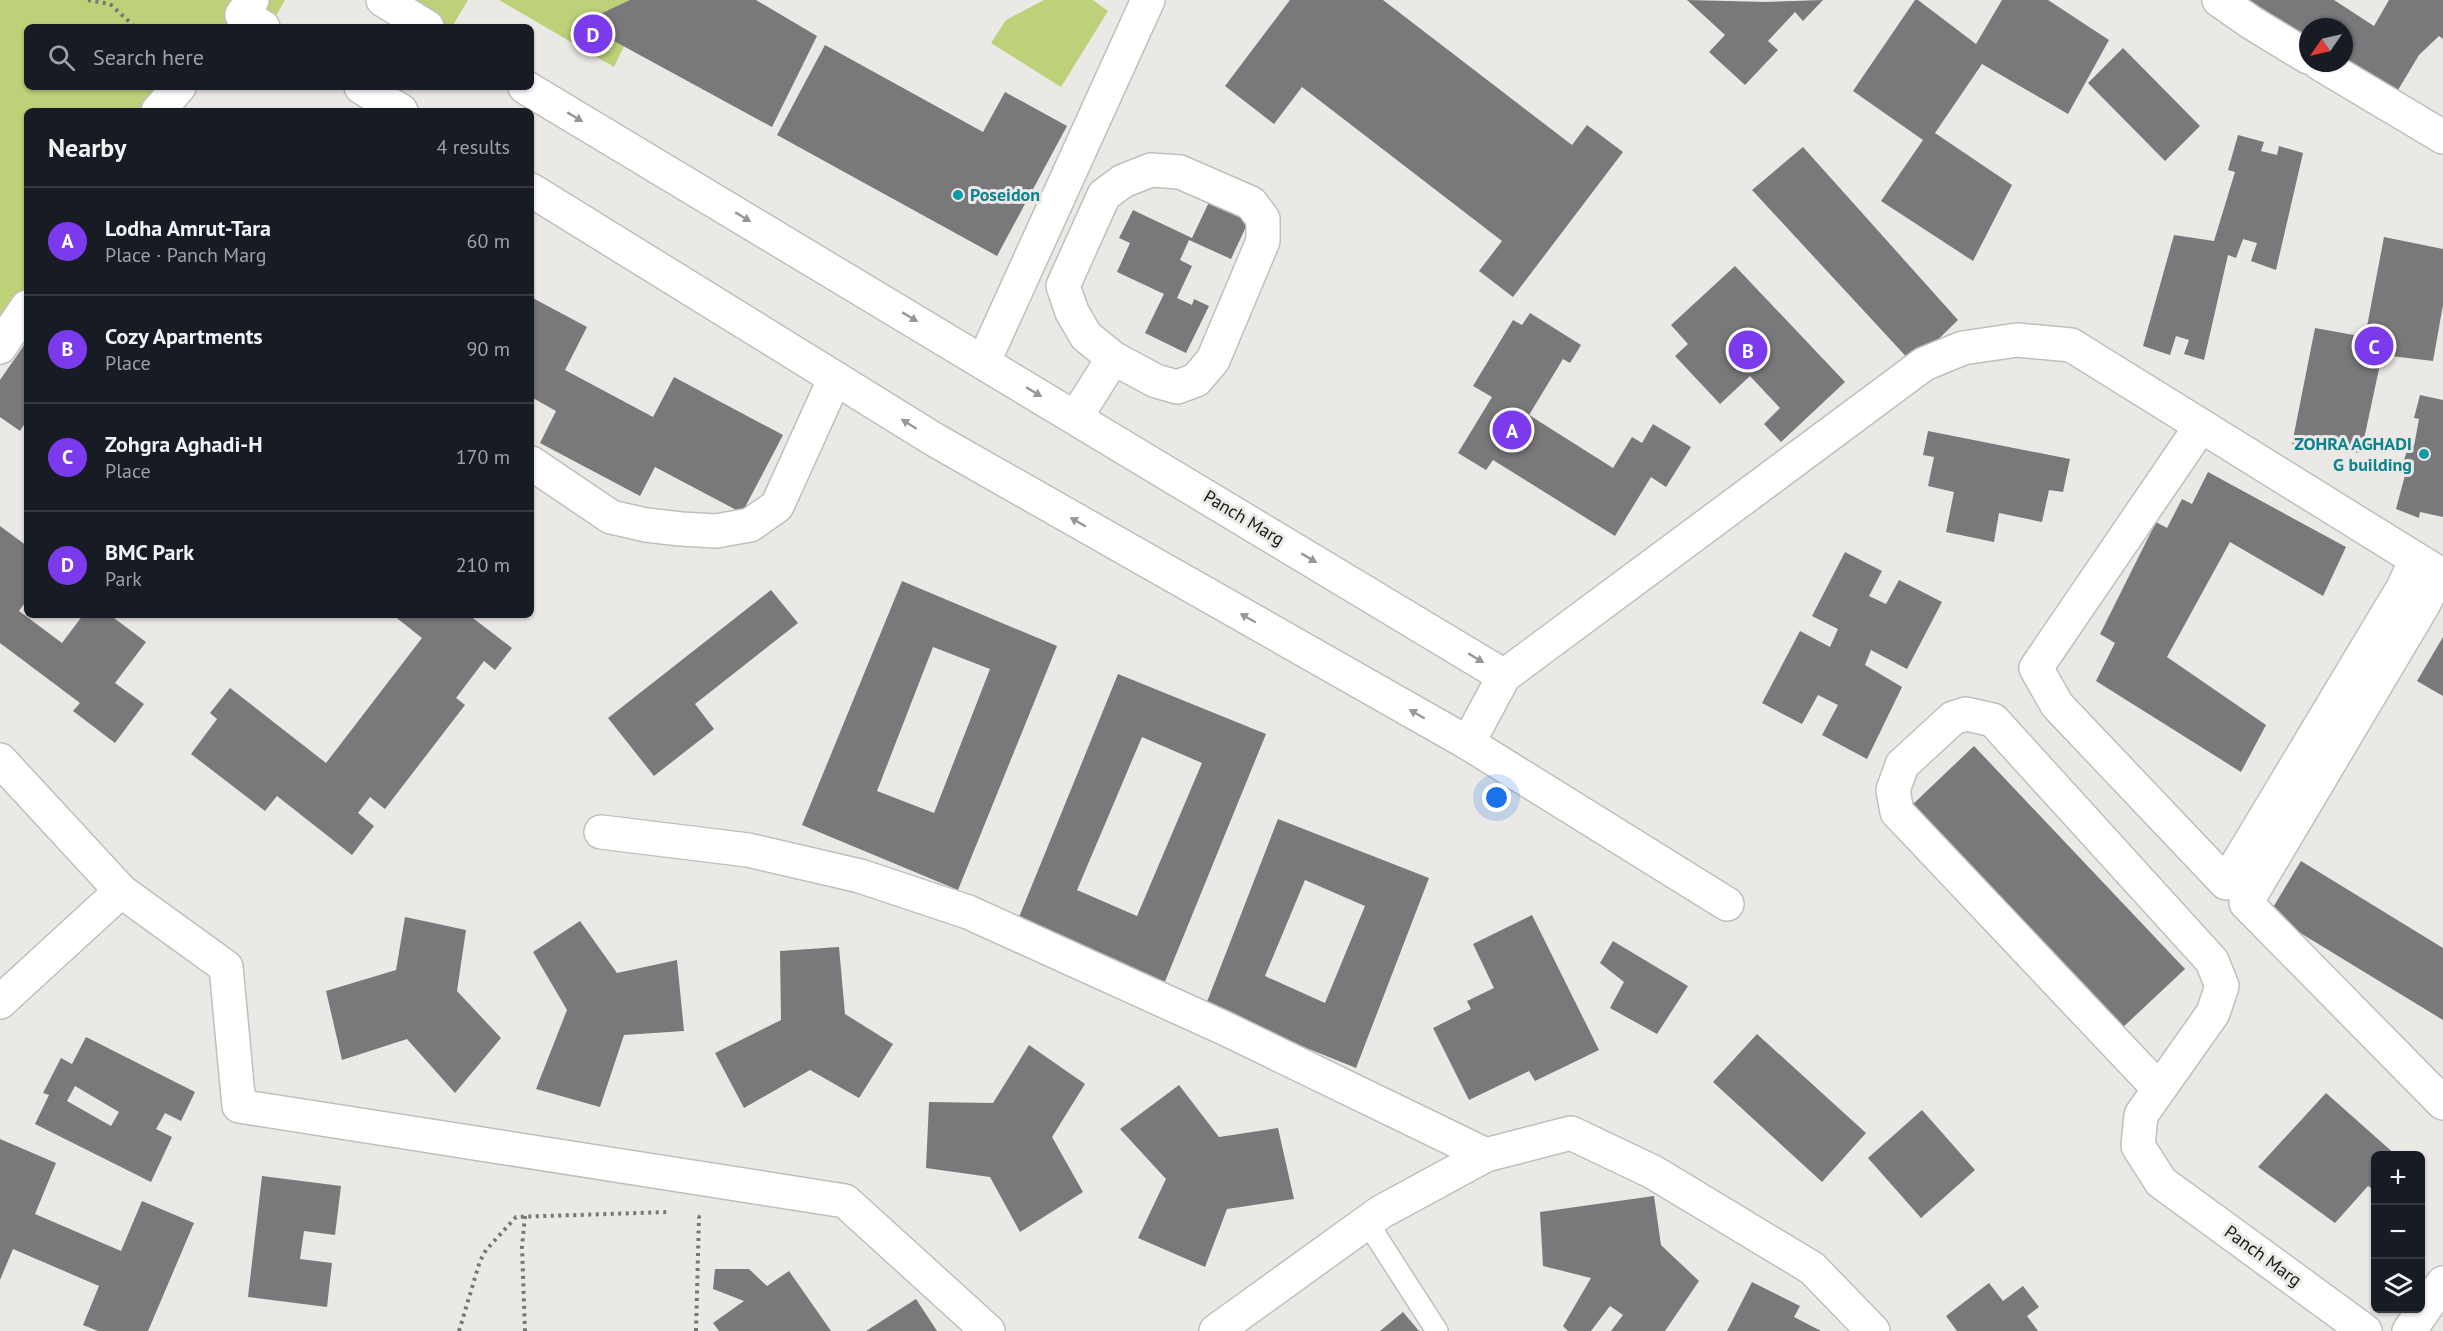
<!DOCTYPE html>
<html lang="en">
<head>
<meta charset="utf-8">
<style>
	:root { --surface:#171b24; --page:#242831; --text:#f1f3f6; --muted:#9ea1a6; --line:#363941; --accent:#7c3aed }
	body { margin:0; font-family:"PT Sans",sans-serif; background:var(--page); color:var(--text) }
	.controls { position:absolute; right:18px; bottom:18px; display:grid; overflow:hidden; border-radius:9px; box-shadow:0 2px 4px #0004 }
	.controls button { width:54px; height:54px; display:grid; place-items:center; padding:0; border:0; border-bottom:2px solid var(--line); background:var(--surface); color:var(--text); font:30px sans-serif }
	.compass { position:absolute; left:2299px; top:18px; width:54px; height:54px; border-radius:50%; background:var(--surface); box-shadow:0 2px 4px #0004; rotate:236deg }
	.you { position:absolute; left:1497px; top:798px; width:21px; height:21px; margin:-15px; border:4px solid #fff; border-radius:50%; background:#1a73e8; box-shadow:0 0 0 9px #1a73e833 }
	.badge { display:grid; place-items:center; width:39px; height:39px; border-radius:50%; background:var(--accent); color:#fff; font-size:20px; font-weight:700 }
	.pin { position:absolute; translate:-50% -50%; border:3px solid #fff; box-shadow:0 2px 6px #0006 }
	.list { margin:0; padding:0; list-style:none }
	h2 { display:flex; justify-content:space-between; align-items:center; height:78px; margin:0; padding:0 24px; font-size:26px }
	h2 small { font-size:20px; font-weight:400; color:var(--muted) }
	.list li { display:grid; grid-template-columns:39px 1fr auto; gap:18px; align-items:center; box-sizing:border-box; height:108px; padding:0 24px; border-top:2px solid var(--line) }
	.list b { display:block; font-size:22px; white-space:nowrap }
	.list p { margin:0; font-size:20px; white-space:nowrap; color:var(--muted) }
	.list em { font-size:20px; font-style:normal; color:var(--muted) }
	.icon { flex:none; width:33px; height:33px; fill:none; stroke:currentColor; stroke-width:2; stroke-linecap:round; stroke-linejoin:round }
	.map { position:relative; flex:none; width:2443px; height:1331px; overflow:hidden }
	.search { position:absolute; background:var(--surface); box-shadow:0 2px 4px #0004; left:24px; top:24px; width:510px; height:66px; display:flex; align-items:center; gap:15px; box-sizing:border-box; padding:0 21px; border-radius:9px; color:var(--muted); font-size:22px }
	.panel { position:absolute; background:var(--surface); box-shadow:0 2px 4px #0004; left:24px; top:108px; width:510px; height:510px; border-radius:9px }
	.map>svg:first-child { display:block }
	.green { fill:#bdd278 }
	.building { fill:#79797c; fill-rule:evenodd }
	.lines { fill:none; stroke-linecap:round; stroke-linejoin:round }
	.service-casing { stroke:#c1bfbb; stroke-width:24 }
	.minor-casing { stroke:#c1bfbb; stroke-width:36 }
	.tertiary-casing { stroke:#c1bfbb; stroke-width:36 }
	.path { stroke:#787674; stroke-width:4; stroke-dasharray:3 4.5; stroke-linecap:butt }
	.service { stroke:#fff; stroke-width:21 }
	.minor { stroke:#fff; stroke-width:33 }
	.tertiary { stroke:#fff; stroke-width:33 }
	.oneway { fill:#989797 }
	.culture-dot { fill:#0f9aa8; stroke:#ebe9e5; stroke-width:2 }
	.labels { text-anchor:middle; stroke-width:6; stroke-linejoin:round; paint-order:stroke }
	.culture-label { font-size:18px; font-weight:bold; fill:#0d838f; stroke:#ebe9e5; text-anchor:start }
	.street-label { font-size:18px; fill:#191817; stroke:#ebe9e5 }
</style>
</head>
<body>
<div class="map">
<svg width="2443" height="1331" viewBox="0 0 2443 1331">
	<rect width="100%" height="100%" fill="#ebe9e5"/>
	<!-- green -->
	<path class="green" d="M0,0H285L270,27H27V87H163L149,111H27V312L0,356Z
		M384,0H468L452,27H433Z
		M499,0H646L614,67Z
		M1044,0H1093L1108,11L1061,87L991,43L1006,20Z"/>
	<!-- building -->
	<path class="building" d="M630,0H756L817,36L772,127L581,23Z
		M1290,0H1383L1572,145L1587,125L1623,152L1513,297L1479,271L1502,241L1302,87L1274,124L1225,86Z
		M1687,0L1766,2L1823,0L1803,21L1795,12L1768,41L1778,50L1745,85L1709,52L1725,35Z
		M1915,0H1918L1976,44L2002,0H2048L2109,40L2068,114L1982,64L1935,133L2012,185L1973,261L1881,201L1923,140L1853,91Z
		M2248,0H2334L2374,26L2389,0H2443V39L2439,36L2419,55L2395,95L2344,62V27H2308V39Z
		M825,45L983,132L1005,92L1067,126L997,256L777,135Z
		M2123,48L2200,126L2165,161L2088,83Z
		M2238,135L2264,142L2261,151L2277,155L2279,146L2303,153L2276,270L2251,261L2257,243L2243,239L2236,258L2228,255L2204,360L2184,354L2189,340L2176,336L2170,355L2143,346L2174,235L2214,241L2235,172L2228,170Z
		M1803,147L1958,320L1913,364L1752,190Z
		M1210,200L1250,218L1231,259L1189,240L1180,260L1192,266L1177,298L1192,305L1194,299L1209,306L1186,353L1145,333L1164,294L1117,272L1130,243L1119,238L1133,210L1192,238Z
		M2384,237L2443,249V305L2433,361L2382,355L2361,453L2292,444L2315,328L2365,337Z
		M1735,266L1845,382L1781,442L1764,424L1780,408L1750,376L1720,404L1675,356L1688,344L1671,325Z
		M531,297L587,327L565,370L653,417L674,377L783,435L742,513L655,467L640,496L540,443L556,411L531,397Z
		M1530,313L1581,345L1570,363L1563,359L1529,415L1613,468L1632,437L1642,443L1653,424L1691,447L1666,487L1651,477L1615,536L1493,460L1486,470L1458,453L1492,397L1473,386L1513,320L1522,325Z
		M27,341V420L20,431L0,417V380Z
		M2420,395L2443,400V517L2420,512L2419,518L2396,509L2408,464L2403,463L2409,445L2414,446L2419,419L2414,418Z
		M1928,431L2070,459L2063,492L2049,490L2042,522L1999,513L1994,542L1946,532L1954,492L1928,486L1934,457L1923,455Z
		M2208,472L2346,547L2323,596L2230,542L2167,657L2266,725L2241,772L2096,681L2115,643L2100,634L2156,522L2167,528L2182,499L2192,504Z
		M0,526L27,546V600L19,611L62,643L83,615H110L146,642L115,683L144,704L115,743L73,711L80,703L0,643Z
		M1845,552L1882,571L1869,596L1886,604L1899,580L1942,602L1907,669L1871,650L1865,665L1902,687L1867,759L1822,735L1838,705L1818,695L1802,724L1762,703L1800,631L1830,647L1838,629L1812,616Z
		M902,581L1057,646L958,890L802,825ZM933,647L990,669L934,813L877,791Z
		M771,590L798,623L695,704L714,729L654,776L608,718Z
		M393,615H469L512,648L495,670L484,661L456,698L465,705L385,809L370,797L358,813L374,826L352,855L277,796L265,811L191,754L217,719L210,713L230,688L326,763L422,638Z
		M2443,637V696L2417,681Z
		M1118,674L1266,734L1164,984L1017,922ZM1142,737L1202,763L1137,916L1077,890Z
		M1974,746L2185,969L2120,1030L1910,807Z
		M1278,819L1429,878L1356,1068L1205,1007ZM1305,880L1365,906L1325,1003L1265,976Z
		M2301,861L2443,948V1020L2269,914Z
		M1532,915L1599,1050L1535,1081L1529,1071L1469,1100L1433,1028L1471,1009L1467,1001L1494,988L1473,944Z
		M405,917L466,930L457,991L501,1038L455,1093L407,1039L342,1060L326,991L396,970Z
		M580,921L617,973L677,960L684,1031L624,1035L600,1107L536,1089L567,1010L533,952Z
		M1613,941L1688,986L1657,1034L1610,1008L1624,982L1600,963Z
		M839,947L845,1014L893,1044L859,1098L810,1070L744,1108L715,1053L781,1020L780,951Z
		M1757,1034L1866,1133L1822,1182L1713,1082Z
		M86,1037L195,1092L181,1121L165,1113L156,1129L172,1137L151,1182L35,1124L49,1095L43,1093L61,1058L72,1064ZM75,1086L119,1112L111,1126L67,1101Z
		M1029,1045L1085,1084L1052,1137L1083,1192L1020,1232L990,1177L926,1168L929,1102L993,1103Z
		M1179,1085L1219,1137L1278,1128L1294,1199L1227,1209L1205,1267L1138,1238L1166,1179L1120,1129Z
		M2326,1093L2397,1156H2376V1191L2368,1186L2335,1223L2258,1167Z
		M1922,1110L1975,1170L1921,1218L1868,1158Z
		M0,1139L56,1163L35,1214L121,1251L142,1201L194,1223L148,1331H98L83,1325L99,1286L13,1249L0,1280Z
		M262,1176L341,1186L335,1235L304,1231L300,1259L332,1263L327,1307L248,1297Z
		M1654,1196L1661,1245L1699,1281L1665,1331H1611L1623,1315L1610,1306L1591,1331H1568L1563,1326L1591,1278L1543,1266L1540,1212Z
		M715,1269H749L767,1286L789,1271L831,1331H719L713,1323L744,1301L713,1289Z
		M1752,1282L1800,1306L1794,1317L1821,1331H1727Z
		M1989,1283L2003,1301L2023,1286L2039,1307L2027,1316L2038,1331H1957L1946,1316Z
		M916,1299L937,1331H866Z
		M1403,1312L1419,1331H1380Z"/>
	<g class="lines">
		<!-- service casing -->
		<g class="service-casing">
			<path id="service" d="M1367,1222L1437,1331"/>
		</g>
		<!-- minor casing -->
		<g class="minor-casing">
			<path id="minor" d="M2219,0L2252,23L2308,57
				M2319,63L2443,137
				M158,111L179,87
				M0,347L27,307
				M1076,417L1113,358L1086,336L1072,312L1063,286L1104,195L1123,181L1151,170L1180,172L1251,203L1263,219V241L1213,360L1196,380L1177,387L1156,381L1113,358
				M2201,426L2036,668L2057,705L2226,883L2403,588L2416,560
				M531,463L611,517L646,525L681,529L716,531L750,525L777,506L835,378
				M2439,574L2423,605L2246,903L2443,1103
				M1468,743L1727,904
				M0,760L121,891L226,967L239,1106L845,1201L988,1331
				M601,832L748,850L860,876L968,912L1224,1028L1486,1155
				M0,1002L121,891
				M2159,1089L1897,812L1893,790L1902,765L1953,718L1966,714L1993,720L2212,961L2222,986L2213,1013L2141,1115L2138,1146L2161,1182L2365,1331
				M1216,1331L1381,1212L1486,1155L1571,1133L1653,1172L1812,1268L1873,1331"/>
		</g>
		<!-- tertiary casing -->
		<g class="tertiary-casing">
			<path id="tertiary" d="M252,0L242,15L263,27
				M383,0L427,27
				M361,87L401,111
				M525,87L1504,676
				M531,190L935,440L1468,743L1504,676L1924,364L1963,348L2017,340L2071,345L2443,576
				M984,361L1148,0
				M2409,1331L2443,1283"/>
		</g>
		<!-- path -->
		<path class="path" d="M88,0L110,4L135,27
			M525,1216L522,1247L525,1331
			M459,1331L480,1261L486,1250L516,1217L669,1212
			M696,1331L699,1217L697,1216"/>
		<!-- service -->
		<use href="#service" class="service"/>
		<!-- minor -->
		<use href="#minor" class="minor"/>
		<!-- tertiary -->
		<use href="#tertiary" class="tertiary"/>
	</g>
	<!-- one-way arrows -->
	<defs><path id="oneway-solid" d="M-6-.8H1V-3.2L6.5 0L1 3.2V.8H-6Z" transform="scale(1.5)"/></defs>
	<g class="oneway">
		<use href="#oneway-solid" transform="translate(575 117) rotate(31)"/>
		<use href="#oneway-solid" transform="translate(743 217) rotate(31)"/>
		<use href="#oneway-solid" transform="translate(910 317) rotate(31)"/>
		<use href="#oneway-solid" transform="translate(1034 392) rotate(31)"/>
		<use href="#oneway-solid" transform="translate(909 424) rotate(-148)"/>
		<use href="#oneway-solid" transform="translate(1078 522) rotate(-150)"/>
		<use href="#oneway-solid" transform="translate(1309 558) rotate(31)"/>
		<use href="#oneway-solid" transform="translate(1248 618) rotate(-150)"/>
		<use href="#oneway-solid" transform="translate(1476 658) rotate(31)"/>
		<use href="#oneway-solid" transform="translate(1417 714) rotate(-150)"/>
	</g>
	<!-- markers -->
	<g class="culture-dot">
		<circle cx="958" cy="195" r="6"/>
		<circle cx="2424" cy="454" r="6"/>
	</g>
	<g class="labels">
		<!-- culture labels -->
		<g class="culture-label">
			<text x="970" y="201">Poseidon</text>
			<text x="2412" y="450" text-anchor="end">ZOHRA AGHADI<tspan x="2412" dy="21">G building</tspan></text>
		</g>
		<!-- street labels -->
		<g class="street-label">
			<text transform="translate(1244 518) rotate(31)" y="6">Panch Marg</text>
			<text transform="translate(2263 1256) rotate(36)" y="6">Panch Marg</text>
		</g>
	</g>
</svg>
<div class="controls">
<button>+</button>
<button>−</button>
<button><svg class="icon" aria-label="layers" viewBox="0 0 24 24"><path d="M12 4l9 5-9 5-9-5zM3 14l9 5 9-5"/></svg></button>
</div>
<svg class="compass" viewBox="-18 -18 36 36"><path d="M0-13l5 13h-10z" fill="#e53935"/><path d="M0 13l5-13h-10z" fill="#9ea1a6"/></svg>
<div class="you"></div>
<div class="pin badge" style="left:1512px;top:430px">A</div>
<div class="pin badge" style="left:1748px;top:350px">B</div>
<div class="pin badge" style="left:2374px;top:346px">C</div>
<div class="pin badge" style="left:593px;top:34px">D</div>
<div class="search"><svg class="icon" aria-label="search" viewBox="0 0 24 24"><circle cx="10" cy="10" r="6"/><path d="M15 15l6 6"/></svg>Search here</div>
<section class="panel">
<h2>Nearby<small>4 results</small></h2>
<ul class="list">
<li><span class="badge">A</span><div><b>Lodha Amrut-Tara</b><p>Place · Panch Marg</p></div><em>60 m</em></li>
<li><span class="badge">B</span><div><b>Cozy Apartments</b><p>Place</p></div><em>90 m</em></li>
<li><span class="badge">C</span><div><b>Zohgra Aghadi-H</b><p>Place</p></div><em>170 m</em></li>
<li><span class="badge">D</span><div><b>BMC Park</b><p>Park</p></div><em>210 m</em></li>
</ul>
</section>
</div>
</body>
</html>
